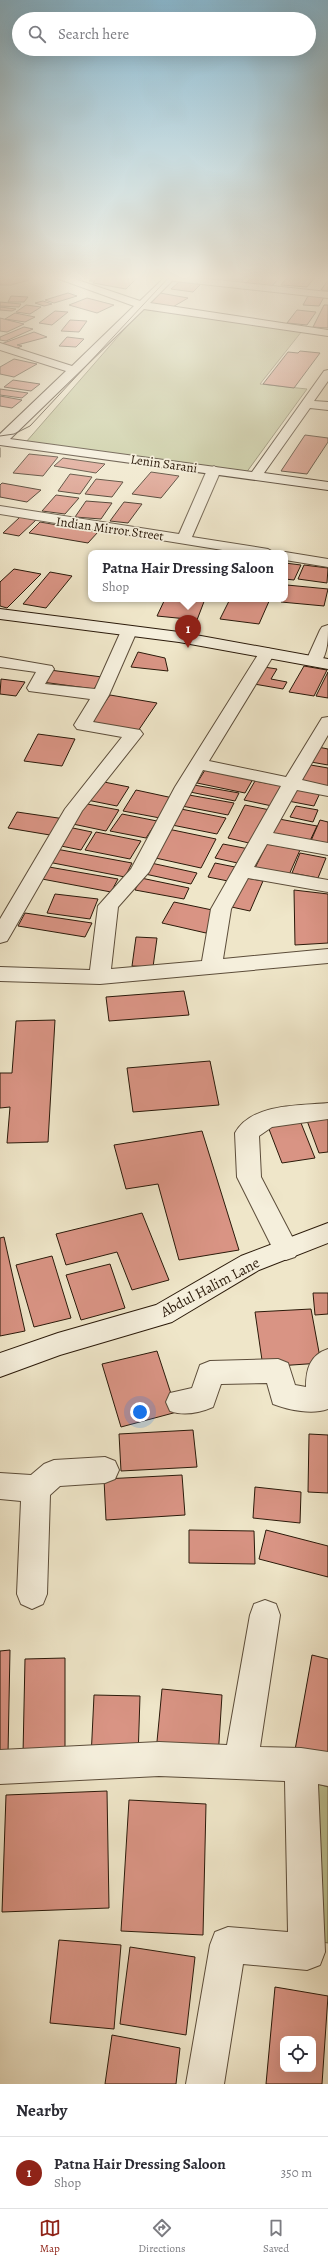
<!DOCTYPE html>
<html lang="en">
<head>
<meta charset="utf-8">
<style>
	:root { --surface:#fff; --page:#f2f2f3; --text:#2b2b33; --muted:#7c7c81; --line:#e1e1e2; --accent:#8f2418 }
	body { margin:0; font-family:Alegreya,serif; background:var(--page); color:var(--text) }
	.controls { position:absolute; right:12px; bottom:12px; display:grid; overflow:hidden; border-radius:8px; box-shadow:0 4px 16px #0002 }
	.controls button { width:36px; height:36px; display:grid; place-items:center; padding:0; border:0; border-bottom:1px solid var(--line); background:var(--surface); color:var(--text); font:20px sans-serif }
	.you { position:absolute; left:140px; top:1412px; width:14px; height:14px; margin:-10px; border:3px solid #fff; border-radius:50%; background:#1a73e8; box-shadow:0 0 0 6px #1a73e833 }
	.badge { display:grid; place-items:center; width:26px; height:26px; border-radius:50%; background:var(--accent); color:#fff; font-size:13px; font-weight:700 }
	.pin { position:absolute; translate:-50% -33px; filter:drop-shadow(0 1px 2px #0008) }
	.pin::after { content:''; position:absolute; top:21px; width:14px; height:12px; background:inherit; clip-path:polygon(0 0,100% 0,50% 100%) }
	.popup { position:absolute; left:88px; top:550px; width:200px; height:52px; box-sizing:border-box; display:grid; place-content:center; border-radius:8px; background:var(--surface); filter:drop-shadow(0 1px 3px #0005); font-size:13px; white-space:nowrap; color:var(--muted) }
	.popup b { font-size:15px; color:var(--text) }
	.popup::after { content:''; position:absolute; left:50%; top:100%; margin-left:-8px; border:8px solid transparent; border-top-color:var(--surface) }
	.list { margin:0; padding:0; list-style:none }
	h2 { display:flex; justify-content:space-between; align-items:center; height:52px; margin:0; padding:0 16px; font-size:17px }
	h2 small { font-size:13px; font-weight:400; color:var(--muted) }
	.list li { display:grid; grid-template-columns:26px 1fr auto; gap:12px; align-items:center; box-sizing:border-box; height:72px; padding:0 16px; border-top:1px solid var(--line) }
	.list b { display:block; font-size:15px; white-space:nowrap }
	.list p { margin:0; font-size:13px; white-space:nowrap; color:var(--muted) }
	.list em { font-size:13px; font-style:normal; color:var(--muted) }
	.icon { flex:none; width:22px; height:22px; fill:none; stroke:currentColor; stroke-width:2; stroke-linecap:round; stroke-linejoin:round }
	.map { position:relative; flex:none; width:328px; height:2084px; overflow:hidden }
	.search { position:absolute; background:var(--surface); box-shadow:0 4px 16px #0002; left:12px; right:12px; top:12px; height:44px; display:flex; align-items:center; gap:10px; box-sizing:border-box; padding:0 14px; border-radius:22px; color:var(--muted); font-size:15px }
	.sheet { height:124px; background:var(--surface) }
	nav { display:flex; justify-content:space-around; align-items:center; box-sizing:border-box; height:56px; border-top:1px solid var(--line); background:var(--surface); font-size:11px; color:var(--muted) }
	nav a { display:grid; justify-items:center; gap:2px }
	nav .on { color:var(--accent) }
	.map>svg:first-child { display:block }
	.green { fill:#bec393; stroke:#746e4e }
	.building { fill:#d99484; stroke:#2b1a0a; fill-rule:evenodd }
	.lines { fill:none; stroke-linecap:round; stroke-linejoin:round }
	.street-casing { stroke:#5c4d3a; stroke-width:2 }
	.secondary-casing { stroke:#2b1a0a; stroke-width:2 }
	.street { fill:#f5efdc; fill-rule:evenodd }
	.secondary { fill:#f5efdc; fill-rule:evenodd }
	.tram { stroke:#2b1a0a; stroke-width:1 }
	.labels { text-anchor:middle; stroke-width:3.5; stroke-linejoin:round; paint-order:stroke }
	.far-street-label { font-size:13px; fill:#2b1a0a; stroke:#f5efdc }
	.street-label { font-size:15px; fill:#2b1a0a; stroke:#f5efdc }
</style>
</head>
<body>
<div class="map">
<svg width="328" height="2084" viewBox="0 0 328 2084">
	<rect width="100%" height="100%" fill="#efe6c9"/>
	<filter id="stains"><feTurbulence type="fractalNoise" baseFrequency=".005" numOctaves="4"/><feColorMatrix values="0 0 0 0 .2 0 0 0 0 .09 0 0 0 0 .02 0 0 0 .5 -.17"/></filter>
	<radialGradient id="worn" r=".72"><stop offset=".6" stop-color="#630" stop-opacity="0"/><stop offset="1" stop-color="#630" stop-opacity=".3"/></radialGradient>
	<!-- green -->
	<path class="green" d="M142,309L302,331L260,384L307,389L246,473L26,442Z
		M308,1781L328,1787V1943L307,1939Z"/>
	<!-- building -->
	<path class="building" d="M13,275H15L29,280L11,285H0V279Z
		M81,275H98L136,279L126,289L93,283L95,281H89L92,279L78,277Z
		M223,275H247L244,279L222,277Z
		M253,275L270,278L271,276L280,277L272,286L246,284Z
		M289,275H294L315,277L307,287L281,285Z
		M219,278L243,280L240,284L215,282Z
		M328,280V291L321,290Z
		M179,282L201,284L193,292L171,289Z
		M68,293L77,296L54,303L45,300Z
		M160,293L188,298L171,308L145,304Z
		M11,296L28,297L24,302H8Z
		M308,296L324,297L319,306L303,305Z
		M87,298L114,305L97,313L69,305Z
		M43,301L52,304L44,306L35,303Z
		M0,302L21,304L19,307L0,306Z
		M26,305L41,307L30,314L16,312Z
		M324,305H328V328L313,327Z
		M0,307L16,309L12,311L0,310Z
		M297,310L316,312L307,325L287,323Z
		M55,311L68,312L52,325L39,323Z
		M15,313L35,317L25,322L5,319Z
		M0,318L24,324L7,332L0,331Z
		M70,320L87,321L79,332L61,331Z
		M24,327L33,329L6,341L0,340V337Z
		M34,332L47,337L17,345L22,346L15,349L1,344Z
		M67,337L84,339L76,347L59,346Z
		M300,351L320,353L294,388L263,384L288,352L298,353Z
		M14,359L37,364L14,377L0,374V367Z
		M13,380L40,384L31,391L4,387Z
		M0,389L28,393L22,398L0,395Z
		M0,396L22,400L12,408L0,406Z
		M305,435L328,438V442L307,474L281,471Z
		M29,454L58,457L43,476L13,473Z
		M63,458L105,464L96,473L54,466Z
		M151,472L179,476L161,498L132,494Z
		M70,474L92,477L80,494L58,491Z
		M96,479L123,482L112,497L85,494Z
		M2,483L41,490L27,502L0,497V485Z
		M56,495L79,498L65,514L42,511Z
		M86,501L112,503L101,519L75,517Z
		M124,502L142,504L128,523L110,521Z
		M20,517L36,520L19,536L3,533Z
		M40,522L98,532L88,543L29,533Z
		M285,563L301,565L294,580L285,579Z
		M304,565L328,568L327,583L298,579Z
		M14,569L41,574L7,608L0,606V582Z
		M50,572L72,576L46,608L23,604Z
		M287,585L328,589L324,606L281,602L282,599H285Z
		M165,599H205L197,620L157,616Z
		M230,599H270L259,624L220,619Z
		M138,652L165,658L168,671L131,667Z
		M304,666L327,670L314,696L289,692Z
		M264,667L277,669L271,679L287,682L283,689L254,684Z
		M50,670L102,677L94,689L42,682Z
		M328,672V698L316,696Z
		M1,679L25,682L16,696L0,694Z
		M110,695L157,703L138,731L91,722Z
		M38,734L75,739L62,766L24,761Z
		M318,747L328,749V765L311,762Z
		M305,764L328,768V787L297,782Z
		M205,770L253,779L245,793L197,783Z
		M99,781L129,787L117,806L87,800Z
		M255,781L282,786L272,806L244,800Z
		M194,785L239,793L235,801L190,792Z
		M294,788L320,793L314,806L288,801Z
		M136,790L173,798L160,818L123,811Z
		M189,795L234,803L228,815L182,806Z
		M82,803L119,810L106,831L68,823Z
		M245,805L270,810L253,844L228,838Z
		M296,806L318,810L313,822L290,817Z
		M181,809L226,818L217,834L172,825Z
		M17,812L65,819L56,836L8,828Z
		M122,814L157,821L146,838L110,831Z
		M279,819L317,826L308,845L270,837Z
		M320,820L328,822V846L310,843Z
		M68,827L92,832L81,850L56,845Z
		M168,829L216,839L201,868L151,857Z
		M96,832L141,841L130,859L85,850Z
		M223,844L249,849L242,864L215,858Z
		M267,844L300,850L288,877L254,870Z
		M56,849L132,863L125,877L48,862Z
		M300,853L326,858L318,878L292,873Z
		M151,863L197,873L191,884L145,874Z
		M215,863L240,868L233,882L208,877Z
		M49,867L118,879L111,892L42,879Z
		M241,877L263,881L250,911L227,906Z
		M141,878L189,888L184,899L135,890Z
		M294,890L328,894V943L295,945Z
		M55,894L98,899L90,919L47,913Z
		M174,902L217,911L206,933L162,923Z
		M25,913L92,923L85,937L18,926Z
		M136,937L157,938L153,967L132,966Z
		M184,991L189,1015L109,1021L106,997Z
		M55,1020L48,1142L7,1143L10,1107L0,1108V1073H12L16,1021Z
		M210,1061L219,1105L133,1112L127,1068Z
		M328,1115V1152L319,1153L306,1118Z
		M299,1118L315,1158L282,1163L267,1124Z
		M202,1131L239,1250L179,1260L158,1184L126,1189L114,1145Z
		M142,1213L169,1280L132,1290L117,1252L66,1265L56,1234Z
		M4,1237L25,1331L0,1336V1238Z
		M52,1256L71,1318L34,1327L16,1265Z
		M110,1264L125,1308L81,1320L66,1275Z
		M313,1293H328V1314L315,1315Z
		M311,1309L321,1363L263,1367L255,1312Z
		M157,1351L177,1412L121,1427L102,1364Z
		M193,1430L197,1467L121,1471L119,1434Z
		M309,1434L328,1435V1493L308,1492Z
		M182,1475L185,1515L106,1520L104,1479Z
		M255,1487L301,1492L300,1523L253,1518Z
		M189,1530L254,1531L255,1564L189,1563Z
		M266,1530L328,1546V1577L259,1559Z
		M10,1650L8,1754H0V1651Z
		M312,1655L328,1659V1759L295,1750Z
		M65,1658V1752L23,1754L25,1659Z
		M162,1689L222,1695L218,1758L156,1752Z
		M94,1695L140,1696L138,1758H91Z
		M107,1791L109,1908L2,1912L6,1795Z
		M129,1800L206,1804L203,1935L121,1931Z
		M59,1940L121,1945L114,2029L50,2023Z
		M130,1947L195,1957L186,2035L120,2024Z
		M275,1987L328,1996L322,2084H266ZM283,2039H313V2069H283Z
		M112,2035L180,2048L176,2084H105Z"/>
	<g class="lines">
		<!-- street casing -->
		<g class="street-casing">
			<path id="street" d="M170,275L328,292V298L165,280V276Z
				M214,466L221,470L192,537L268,549L275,553H241L0,514V506L179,534L207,470Z
				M285,552L328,559V567L285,560V553H280Z
				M328,625C328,640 328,652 320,664H308L306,661L320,630L322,627Z
				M129,626L135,628L137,631L109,695L93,722L140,730L143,734L82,811L10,936L7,941L0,943V919L65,809L122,737L77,729L74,725L90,699L29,691L27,688L36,672L0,667V657L52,666L54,669L45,684L95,689L121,631L123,628Z
				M267,648L273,650L275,653L209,761L286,777L322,718L328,717V735L302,780L328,786V796L297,790L273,833L328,843V855L267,844L254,867L328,880V892L248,878L231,909L223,959L328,949V963L100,984L0,981V967L90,970L98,906L131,869L175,787L259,653L261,650ZM203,770L281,786L211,909L202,961L111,969L118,907L149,872Z
				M328,1103V1119L272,1127L259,1136L261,1177L299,1250L295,1257L286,1260L277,1257L237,1177L235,1133C252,1103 299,1106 328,1103Z
				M328,1349V1409C312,1415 289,1410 273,1404L267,1383L221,1384L213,1407C199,1413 184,1416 170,1411L166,1402L170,1393L192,1388L200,1365L210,1361L278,1359L288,1363L295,1385L306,1387C306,1369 310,1355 328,1349Z
				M105,1457L115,1461L119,1470L115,1479L105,1483L60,1486L50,1495L47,1594L43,1604L32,1609L21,1604L17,1594L21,1501L0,1499V1473L31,1475L44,1464L54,1460Z
				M265,1600L276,1604L280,1615L260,1747L301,1748L328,1752V1786L318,1784L325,1952L320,1965L307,1970L243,1964L224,2084H186L210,1945L215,1932L228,1927L288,1932L285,1781L159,1776L0,1784V1750L159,1742L227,1745L250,1615L254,1604Z"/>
		</g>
		<!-- secondary casing -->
		<g class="secondary-casing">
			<path id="secondary" d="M48,275H63L140,301L167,275H178L150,303L328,330V336L144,309L10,439L252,472L324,371L328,370V381L314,401L328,402V410L310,408L264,473L328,482V490L0,445V434L66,371L0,350V343L72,366L134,306Z
				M0,609L179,632L328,659V669L179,642L0,619Z
				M328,1223V1243L259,1270L172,1322L60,1355L0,1377V1353L58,1333L156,1305L241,1256Z"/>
		</g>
		<!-- street -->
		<use href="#street" class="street"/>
		<!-- secondary -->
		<use href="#secondary" class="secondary"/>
		<!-- tram -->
		<path class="tram" d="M0,436L14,434L30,426L171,275
			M0,448V457"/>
	</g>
	<!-- sky -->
	<linearGradient id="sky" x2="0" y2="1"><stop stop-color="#89b9d1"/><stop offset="0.49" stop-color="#f8f4e7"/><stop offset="1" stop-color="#f8f4e7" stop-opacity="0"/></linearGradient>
	<rect width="328" height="567" fill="url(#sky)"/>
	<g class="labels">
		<!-- far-street labels -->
		<g class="far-street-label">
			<text transform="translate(164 463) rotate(8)" y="5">Lenin Sarani</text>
			<text transform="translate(110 528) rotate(8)" y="5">Indian Mirror Street</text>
		</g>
		<!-- street labels -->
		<g class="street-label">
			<text transform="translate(210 1287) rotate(-28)" y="5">Abdul Halim Lane</text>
		</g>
	</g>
	<rect width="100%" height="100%" filter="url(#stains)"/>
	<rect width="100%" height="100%" fill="url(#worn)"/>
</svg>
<div class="controls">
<button><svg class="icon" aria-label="locate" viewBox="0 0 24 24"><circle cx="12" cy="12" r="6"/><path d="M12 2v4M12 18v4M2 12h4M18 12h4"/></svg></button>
</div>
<div class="you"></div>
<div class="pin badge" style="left:188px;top:648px">1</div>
<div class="popup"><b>Patna Hair Dressing Saloon</b>Shop</div>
<div class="search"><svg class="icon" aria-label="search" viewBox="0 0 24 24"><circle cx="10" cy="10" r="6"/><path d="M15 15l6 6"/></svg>Search here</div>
</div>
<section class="sheet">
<h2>Nearby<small></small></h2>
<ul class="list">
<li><span class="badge">1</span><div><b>Patna Hair Dressing Saloon</b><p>Shop</p></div><em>350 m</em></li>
</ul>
</section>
<nav>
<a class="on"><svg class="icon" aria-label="map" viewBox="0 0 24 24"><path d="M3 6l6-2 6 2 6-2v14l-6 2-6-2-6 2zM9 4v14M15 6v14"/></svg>Map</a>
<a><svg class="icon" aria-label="directions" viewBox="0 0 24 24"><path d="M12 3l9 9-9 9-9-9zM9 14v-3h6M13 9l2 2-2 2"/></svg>Directions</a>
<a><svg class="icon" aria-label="saved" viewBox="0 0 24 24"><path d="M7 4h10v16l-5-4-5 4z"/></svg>Saved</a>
</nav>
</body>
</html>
